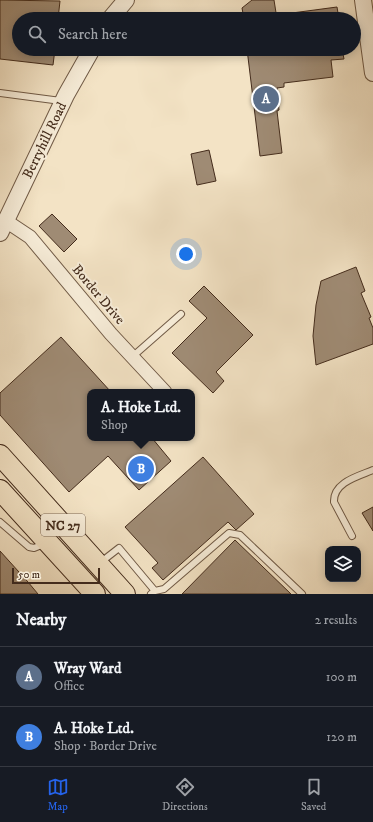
<!DOCTYPE html>
<html lang="en">
<head>
<meta charset="utf-8">
<style>
	:root { --surface:#171b24; --page:#20242c; --text:#f1f3f6; --muted:#9ea1a6; --line:#363941; --accent:#2563eb }
	body { margin:0; font-family:"IM FELL DW Pica",serif; background:var(--page); color:var(--text) }
	.controls { position:absolute; right:12px; bottom:12px; display:grid; overflow:hidden; border-radius:8px; box-shadow:0 2px 10px #0003 }
	.controls button { width:36px; height:36px; display:grid; place-items:center; padding:0; border:0; border-bottom:1px solid var(--line); background:var(--surface); color:var(--text); font:20px sans-serif }
	.scale { position:absolute; left:12px; bottom:10px; width:88px; box-sizing:border-box; padding-left:4px; border:2px solid #442c1c; border-top:0; font-size:11px; line-height:14px; white-space:nowrap; color:#442c1c; -webkit-text-stroke:3px #f7edd9; paint-order:stroke }
	.you { position:absolute; left:186px; top:254px; width:14px; height:14px; margin:-10px; border:3px solid #fff; border-radius:50%; background:#1a73e8; box-shadow:0 0 0 6px #1a73e833 }
	.badge { display:grid; place-items:center; width:26px; height:26px; border-radius:50%; background:var(--accent); color:#fff; font-size:13px; font-weight:700 }
	.pin { position:absolute; translate:-50% -50%; border:2px solid #fff; box-shadow:0 1px 4px #0006 }
	.popup { position:absolute; left:87px; top:389px; width:108px; height:52px; box-sizing:border-box; display:grid; place-content:center; border-radius:8px; background:var(--surface); filter:drop-shadow(0 1px 3px #0005); font-size:13px; white-space:nowrap; color:var(--muted) }
	.popup b { font-size:15px; color:var(--text) }
	.popup::after { content:''; position:absolute; left:50%; top:100%; margin-left:-8px; border:8px solid transparent; border-top-color:var(--surface) }
	.list { margin:0; padding:0; list-style:none }
	h2 { display:flex; justify-content:space-between; align-items:center; height:52px; margin:0; padding:0 16px; font-size:17px }
	h2 small { font-size:13px; font-weight:400; color:var(--muted) }
	.list li { display:grid; grid-template-columns:26px 1fr auto; gap:12px; align-items:center; box-sizing:border-box; height:60px; padding:0 16px; border-top:1px solid var(--line) }
	.list b { display:block; font-size:15px; white-space:nowrap }
	.list p { margin:0; font-size:13px; white-space:nowrap; color:var(--muted) }
	.list em { font-size:13px; font-style:normal; color:var(--muted) }
	.icon { flex:none; width:22px; height:22px; fill:none; stroke:currentColor; stroke-width:2; stroke-linecap:round; stroke-linejoin:round }
	.map { position:relative; flex:none; width:373px; height:594px; overflow:hidden }
	.search { position:absolute; background:var(--surface); box-shadow:0 2px 10px #0003; left:12px; right:12px; top:12px; height:44px; display:flex; align-items:center; gap:10px; box-sizing:border-box; padding:0 14px; border-radius:22px; color:var(--muted); font-size:15px }
	.sheet { height:172px; background:var(--surface) }
	nav { display:flex; justify-content:space-around; align-items:center; box-sizing:border-box; height:56px; border-top:1px solid var(--line); background:var(--surface); font-size:11px; color:var(--muted) }
	nav a { display:grid; justify-items:center; gap:2px }
	nav .on { color:var(--accent) }
	.map>svg:first-child { display:block }
	.building { fill:#9f8b74; stroke:#442c1c }
	.lines { fill:none; stroke-linecap:round; stroke-linejoin:round }
	.service-casing { stroke:#705a46; stroke-width:8 }
	.minor-casing { stroke:#705a46; stroke-width:15 }
	.tertiary-casing { stroke:#705a46; stroke-width:18 }
	.primary-casing { stroke:#442c1c; stroke-width:22 }
	.service { stroke:#f7edd9; stroke-width:6 }
	.minor { stroke:#f7edd9; stroke-width:13 }
	.tertiary { stroke:#f7edd9; stroke-width:16 }
	.primary { stroke:#f3e3c5; stroke-width:20 }
	.labels { text-anchor:middle; stroke-width:4; stroke-linejoin:round; paint-order:stroke }
	.shield { fill:#f7edd9; stroke:#7a6655; stroke-width:1 }
	.shield-label { font-size:13px; font-weight:bold; fill:#442c1c }
	.street-label { font-size:14px; fill:#442c1c; stroke:#f7edd9 }
</style>
</head>
<body>
<div class="map">
<svg width="373" height="594" viewBox="0 0 373 594">
	<rect width="100%" height="100%" fill="#f3e3c5"/>
	<filter id="stains"><feTurbulence type="fractalNoise" baseFrequency=".005" numOctaves="4"/><feColorMatrix values="0 0 0 0 .2 0 0 0 0 .09 0 0 0 0 .02 0 0 0 .5 -.17"/></filter>
	<radialGradient id="worn" r=".72"><stop offset=".6" stop-color="#630" stop-opacity="0"/><stop offset="1" stop-color="#630" stop-opacity=".3"/></radialGradient>
	<!-- building -->
	<path class="building" d="M0,0L60,1L58,19H19V49H55L53,65L0,59Z
		M252,0H274L277,19H244L242,8Z
		M337,7L339,19H292V13Z
		M247,49H342L344,59L331,60L333,77L284,83V87L277,88L279,110L277,111L282,153L260,156Z
		M209,150L216,181L197,185L191,154Z
		M52,214L77,239L64,252L39,226Z
		M356,267L365,291L361,293L371,317L369,318L373,328V344L316,365L313,336L316,305L321,281Z
		M204,286L253,335L216,372L224,381L213,393L172,353L207,318L189,301Z
		M61,337L111,392H90V438H152L171,461L139,490L108,456L69,492L0,415V393Z
		M203,457L254,514L236,530L228,522L163,580L152,568L158,563L125,527Z
		M373,507V531L362,513Z
		M235,540L291,594H182Z
		M0,551L28,582L38,594H0Z"/>
	<g class="lines">
		<!-- service casing -->
		<g class="service-casing">
			<path id="service" d="M0,93L61,101
				M132,357L181,314
				M0,522L29,547L34,548L44,544
				M352,536L334,502C333,482 359,476 373,470
				M101,562L119,548L155,591L151,594
				M155,591L164,589L229,533L240,535L302,594"/>
		</g>
		<!-- minor casing -->
		<g class="minor-casing">
			<path id="minor" d="M6,221L30,237L111,334L165,392"/>
		</g>
		<!-- tertiary casing -->
		<g class="tertiary-casing">
			<path id="tertiary" d="M363,0L373,73
				M110,19L126,0
				M0,233L66,95L92,49"/>
		</g>
		<!-- primary casing -->
		<g class="primary-casing">
			<path id="primary" d="M0,455L125,594
				M0,490L95,594"/>
		</g>
		<!-- service -->
		<use href="#service" class="service"/>
		<!-- minor -->
		<use href="#minor" class="minor"/>
		<!-- tertiary -->
		<use href="#tertiary" class="tertiary"/>
		<!-- primary -->
		<use href="#primary" class="primary"/>
	</g>
	<g class="labels">
		<!-- shield labels -->
		<rect class="shield" x="41" y="514" width="44" height="22" rx="3"/>
		<g class="shield-label">
			<text x="63" y="530">NC 27</text>
		</g>
		<!-- street labels -->
		<g class="street-label">
			<text transform="translate(44 140) rotate(-64)" y="5">Berryhill Road</text>
			<text transform="translate(99 294) rotate(50)" y="5">Border Drive</text>
		</g>
	</g>
	<rect width="100%" height="100%" filter="url(#stains)"/>
	<rect width="100%" height="100%" fill="url(#worn)"/>
</svg>
<div class="controls">
<button><svg class="icon" aria-label="layers" viewBox="0 0 24 24"><path d="M12 4l9 5-9 5-9-5zM3 14l9 5 9-5"/></svg></button>
</div>
<div class="scale">50 m</div>
<div class="you"></div>
<div class="pin badge" style="left:266px;top:99px;background:#5c6f8a">A</div>
<div class="pin badge" style="left:141px;top:469px;background:#3f7fe0">B</div>
<div class="popup"><b>A. Hoke Ltd.</b>Shop</div>
<div class="search"><svg class="icon" aria-label="search" viewBox="0 0 24 24"><circle cx="10" cy="10" r="6"/><path d="M15 15l6 6"/></svg>Search here</div>
</div>
<section class="sheet">
<h2>Nearby<small>2 results</small></h2>
<ul class="list">
<li><span class="badge" style="background:#5c6f8a">A</span><div><b>Wray Ward</b><p>Office</p></div><em>100 m</em></li>
<li><span class="badge" style="background:#3f7fe0">B</span><div><b>A. Hoke Ltd.</b><p>Shop · Border Drive</p></div><em>120 m</em></li>
</ul>
</section>
<nav>
<a class="on"><svg class="icon" aria-label="map" viewBox="0 0 24 24"><path d="M3 6l6-2 6 2 6-2v14l-6 2-6-2-6 2zM9 4v14M15 6v14"/></svg>Map</a>
<a><svg class="icon" aria-label="directions" viewBox="0 0 24 24"><path d="M12 3l9 9-9 9-9-9zM9 14v-3h6M13 9l2 2-2 2"/></svg>Directions</a>
<a><svg class="icon" aria-label="saved" viewBox="0 0 24 24"><path d="M7 4h10v16l-5-4-5 4z"/></svg>Saved</a>
</nav>
</body>
</html>
